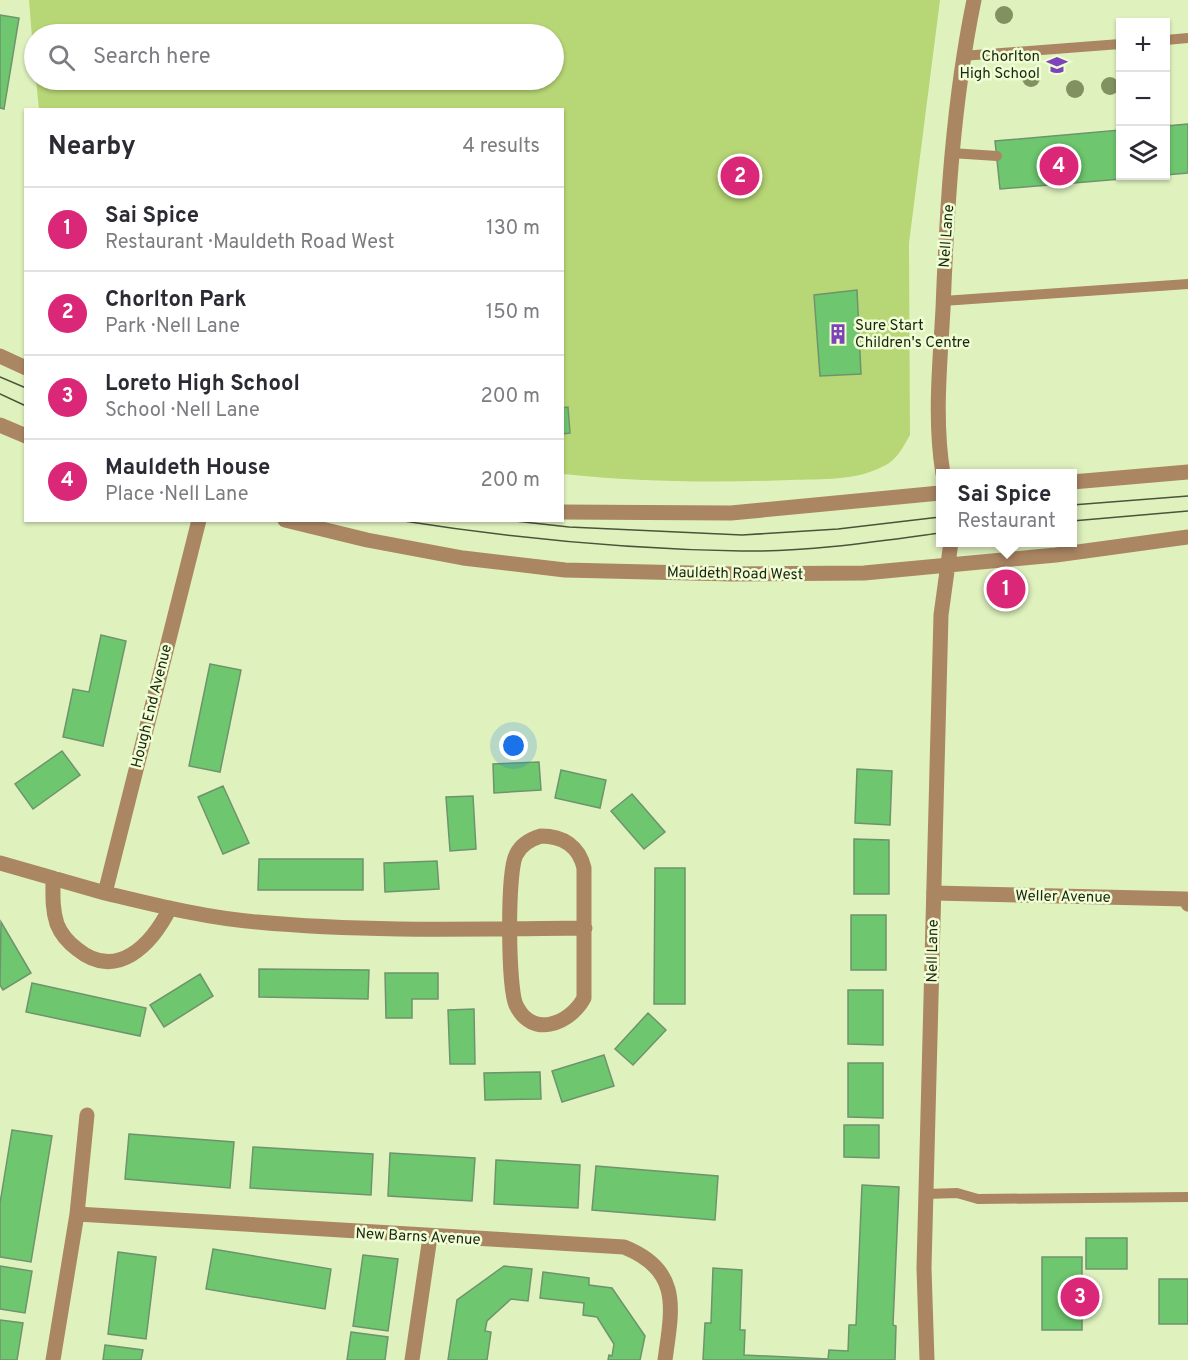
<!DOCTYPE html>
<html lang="en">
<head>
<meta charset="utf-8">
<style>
	:root { --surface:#fff; --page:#f2f2f3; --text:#2b2b33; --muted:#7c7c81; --line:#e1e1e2; --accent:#db2777 }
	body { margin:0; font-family:Overpass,sans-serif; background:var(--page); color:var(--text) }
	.controls { position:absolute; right:18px; top:18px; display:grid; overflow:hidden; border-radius:0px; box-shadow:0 2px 4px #0004 }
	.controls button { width:54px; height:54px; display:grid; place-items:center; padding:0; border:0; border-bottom:2px solid var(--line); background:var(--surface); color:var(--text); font:30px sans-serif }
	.you { position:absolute; left:514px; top:746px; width:21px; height:21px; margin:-15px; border:4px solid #fff; border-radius:50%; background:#1a73e8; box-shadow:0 0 0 9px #1a73e833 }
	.badge { display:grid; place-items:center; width:39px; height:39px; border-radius:50%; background:var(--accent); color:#fff; font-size:20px; font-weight:700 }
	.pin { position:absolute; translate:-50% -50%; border:3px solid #fff; box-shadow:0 2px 6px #0006 }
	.popup { position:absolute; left:936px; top:469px; width:141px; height:78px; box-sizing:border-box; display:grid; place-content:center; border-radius:0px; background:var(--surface); filter:drop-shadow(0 2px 4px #0005); font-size:20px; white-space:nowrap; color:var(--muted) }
	.popup b { font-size:22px; color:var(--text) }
	.popup::after { content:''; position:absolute; left:50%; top:100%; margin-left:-12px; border:12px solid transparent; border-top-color:var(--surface) }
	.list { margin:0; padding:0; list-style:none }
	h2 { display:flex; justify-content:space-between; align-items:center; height:78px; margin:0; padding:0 24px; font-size:26px }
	h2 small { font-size:20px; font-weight:400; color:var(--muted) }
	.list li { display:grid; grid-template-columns:39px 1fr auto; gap:18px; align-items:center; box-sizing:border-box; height:84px; padding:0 24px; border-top:2px solid var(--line) }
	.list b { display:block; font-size:22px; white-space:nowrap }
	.list p { margin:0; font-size:20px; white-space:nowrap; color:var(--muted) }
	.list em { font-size:20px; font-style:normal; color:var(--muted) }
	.icon { flex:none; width:33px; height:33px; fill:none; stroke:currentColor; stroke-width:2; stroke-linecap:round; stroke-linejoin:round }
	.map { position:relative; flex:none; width:1188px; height:1360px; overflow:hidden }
	.search { position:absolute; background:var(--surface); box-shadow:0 2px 4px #0004; left:24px; top:24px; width:540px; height:66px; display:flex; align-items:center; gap:15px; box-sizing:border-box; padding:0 21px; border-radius:33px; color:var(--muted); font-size:22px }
	.panel { position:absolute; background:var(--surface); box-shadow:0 2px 4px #0004; left:24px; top:108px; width:540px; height:414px; border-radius:0px }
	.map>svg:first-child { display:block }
	.green { fill:#b7d675 }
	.building { fill:#6ec66e; stroke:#6e946d; stroke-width:1.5 }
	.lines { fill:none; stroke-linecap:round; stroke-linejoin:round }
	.service { stroke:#ab8663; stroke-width:10 }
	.minor { stroke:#ab8663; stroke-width:15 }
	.tertiary { stroke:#ab8663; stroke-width:15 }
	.tram { stroke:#4a5439; stroke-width:1.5 }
	.tree { fill:#81915f }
	.labels { text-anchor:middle; stroke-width:5; stroke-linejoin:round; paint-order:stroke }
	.poi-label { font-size:15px; fill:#1d2410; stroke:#effed4; text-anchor:end }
	.street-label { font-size:15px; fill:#1d2410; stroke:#effed4 }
</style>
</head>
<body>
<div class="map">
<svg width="1188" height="1360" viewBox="0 0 1188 1360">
	<rect width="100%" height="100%" fill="#dff2be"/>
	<!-- green -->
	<path class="green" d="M29,0H940L909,243L910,435C903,447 897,460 884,466C856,481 822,479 790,480C714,483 638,482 563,474L562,110L39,109L36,80H554V34H34V63Z"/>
	<!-- building -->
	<path class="building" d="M0,15L19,18L4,109L0,108Z
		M1188,124V173L1166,175V126Z
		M1120,130V176H1158L1000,189L995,141Z
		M857,290L861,374L820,376L814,295Z
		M568,407L570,433L562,434V408Z
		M101,635L126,641L103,746L63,737L73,689L89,692Z
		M210,664L241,670L220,772L189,766Z
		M62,751L80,775L33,809L15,784Z
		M539,762L541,790L494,793L493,764Z
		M857,769L892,771L890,825L855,823Z
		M561,770L606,780L600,808L555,798Z
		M223,786L249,843L223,854L198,797Z
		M632,794L665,832L644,849L611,811Z
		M473,796L476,849L450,851L446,797Z
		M854,839L889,840V894H854Z
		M259,859H363V890H258Z
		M437,861L439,889L385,892L384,863Z
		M655,868H685V1004H654Z
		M851,915H886V970H851Z
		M1,922L31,973L3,990L0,985Z
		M259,969L369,970L368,999L259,997Z
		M385,973H438V999H412V1018H386Z
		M200,974L213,996L164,1027L150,1005Z
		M32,983L146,1008L140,1036L26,1012Z
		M848,990H883V1045L848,1044Z
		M474,1009L475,1064H450L448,1010Z
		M648,1013L666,1030L633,1065L615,1049Z
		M604,1055L614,1086L562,1102L552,1071Z
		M848,1063H883V1118L848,1117Z
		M540,1072L541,1099L485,1100L484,1073Z
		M844,1125H879V1158L844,1157Z
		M12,1130L52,1136L31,1262L0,1257V1203Z
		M129,1134L234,1142L230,1188L125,1179Z
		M253,1147L373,1154L371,1195L250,1188Z
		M390,1153L475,1158L472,1201L388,1196Z
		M496,1160L580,1165L578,1208L494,1204Z
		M596,1166L718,1176L715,1220L592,1210Z
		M862,1185L899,1187L893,1325L896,1326L895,1360H703L705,1323H711L713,1268L742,1270L740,1330H745L744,1355L828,1359L829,1350L848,1351L849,1325H856Z
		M1086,1238H1127V1269H1086Z
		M213,1249L331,1269L325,1309L206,1289Z
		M118,1252L156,1257L146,1339L108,1334Z
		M363,1255L398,1259L388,1331L353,1326Z
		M1042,1257H1082V1330H1042Z
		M0,1266L32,1271L25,1313L0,1309Z
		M504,1266L532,1269L528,1301L511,1299L487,1321L485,1331L491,1332L487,1360H448L457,1300Z
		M543,1272L589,1278V1285L612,1288L645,1336L640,1360H608L609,1355L612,1356L614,1344L597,1317L583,1315L584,1303L540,1298Z
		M1159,1279H1188V1324H1159Z
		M0,1320L23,1323L17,1360H0Z
		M351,1332L388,1337L385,1360H347Z
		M105,1345L143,1350L141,1360H103Z"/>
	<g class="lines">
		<!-- service -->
		<path class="service" d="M1166,40L1188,38
			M962,56L1120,44
			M951,153L997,156
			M943,301L1188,284
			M926,1194L957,1193L978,1199L1188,1197"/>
		<!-- minor -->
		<path class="minor" d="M199,520L105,893C155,905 206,918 257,922C365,932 476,929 585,928
			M541,836C563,836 579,846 584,868V998C570,1024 532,1039 516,1005C508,987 507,873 516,855C521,844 531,839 541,836Z
			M0,863L105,893
			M53,878C53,894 52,909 57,924C61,934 69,943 77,949C117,982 152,944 170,908
			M934,893L1186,899L1188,904
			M77,1214L87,1115
			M53,1360L77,1214L624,1247C682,1270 672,1309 665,1360
			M412,1360L430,1237"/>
		<!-- tertiary -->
		<path class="tertiary" d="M0,356L26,368
			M0,425L26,436
			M943,474C934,419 940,364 943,309C947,205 953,102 974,0
			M1072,482L1188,472
			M562,512L731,513L940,493
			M285,520L367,540L463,558L565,570L732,574L864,573L1056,555L1188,537
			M927,1360L924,1268L941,615L951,542"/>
		<!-- tram -->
		<path class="tram" d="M0,377L26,388
			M0,394L26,406
			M1072,505L1188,496
			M397,520C511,538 625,549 741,551C807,552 874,542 940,533
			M506,520L569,527L742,535L838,529L940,517
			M1072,521L1188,511"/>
	</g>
	<!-- trees -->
	<g class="tree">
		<circle cx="1004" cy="15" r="9"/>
		<circle cx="1031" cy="78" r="9"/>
		<circle cx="1110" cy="86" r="9"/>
		<circle cx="1075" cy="89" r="9"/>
	</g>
	<!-- icons -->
	<defs>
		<g id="school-bare" transform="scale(1.62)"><path d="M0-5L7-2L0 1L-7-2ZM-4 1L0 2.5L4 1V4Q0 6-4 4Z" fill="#7e43b8" stroke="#effed4" stroke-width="2.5" paint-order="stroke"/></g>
		<g id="building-bare" transform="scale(1.62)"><path d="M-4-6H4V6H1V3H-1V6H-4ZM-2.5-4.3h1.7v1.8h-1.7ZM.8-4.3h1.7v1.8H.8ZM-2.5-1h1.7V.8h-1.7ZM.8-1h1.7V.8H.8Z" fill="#7e43b8" stroke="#effed4" stroke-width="2.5" paint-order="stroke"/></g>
	</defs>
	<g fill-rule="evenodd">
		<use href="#school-bare" x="1057" y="65"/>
		<use href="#building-bare" x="838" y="334"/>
	</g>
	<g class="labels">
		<!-- poi labels -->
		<g class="poi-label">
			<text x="1040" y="61">Chorlton<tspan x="1040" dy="17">High School</tspan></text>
			<text x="855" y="330" text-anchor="start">Sure Start<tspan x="855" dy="17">Children's Centre</tspan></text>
		</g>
		<!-- street labels -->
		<g class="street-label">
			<text transform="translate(946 236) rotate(-86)" y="5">Nell Lane</text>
			<text transform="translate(735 573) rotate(1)" y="5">Mauldeth Road West</text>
			<text transform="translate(151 706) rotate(-76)" y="5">Hough End Avenue</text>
			<text transform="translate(1063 896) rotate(1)" y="5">Weller Avenue</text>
			<text transform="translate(932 951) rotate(-89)" y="5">Nell Lane</text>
			<text transform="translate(418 1236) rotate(3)" y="5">New Barns Avenue</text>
		</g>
	</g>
</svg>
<div class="controls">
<button>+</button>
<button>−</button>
<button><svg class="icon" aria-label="layers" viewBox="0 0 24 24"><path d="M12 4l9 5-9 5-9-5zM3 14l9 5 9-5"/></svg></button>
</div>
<div class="you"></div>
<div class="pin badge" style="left:1006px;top:589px">1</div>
<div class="popup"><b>Sai Spice</b>Restaurant</div>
<div class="pin badge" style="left:740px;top:176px">2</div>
<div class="pin badge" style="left:1080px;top:1297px">3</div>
<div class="pin badge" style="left:1059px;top:166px">4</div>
<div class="search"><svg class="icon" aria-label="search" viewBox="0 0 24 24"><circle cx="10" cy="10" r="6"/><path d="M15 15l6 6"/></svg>Search here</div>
<section class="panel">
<h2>Nearby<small>4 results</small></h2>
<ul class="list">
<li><span class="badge">1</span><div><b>Sai Spice</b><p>Restaurant · Mauldeth Road West</p></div><em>130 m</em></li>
<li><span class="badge">2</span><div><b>Chorlton Park</b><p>Park · Nell Lane</p></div><em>150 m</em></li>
<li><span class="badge">3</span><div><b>Loreto High School</b><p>School · Nell Lane</p></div><em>200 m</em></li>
<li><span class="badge">4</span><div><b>Mauldeth House</b><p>Place · Nell Lane</p></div><em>200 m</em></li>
</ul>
</section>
</div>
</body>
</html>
